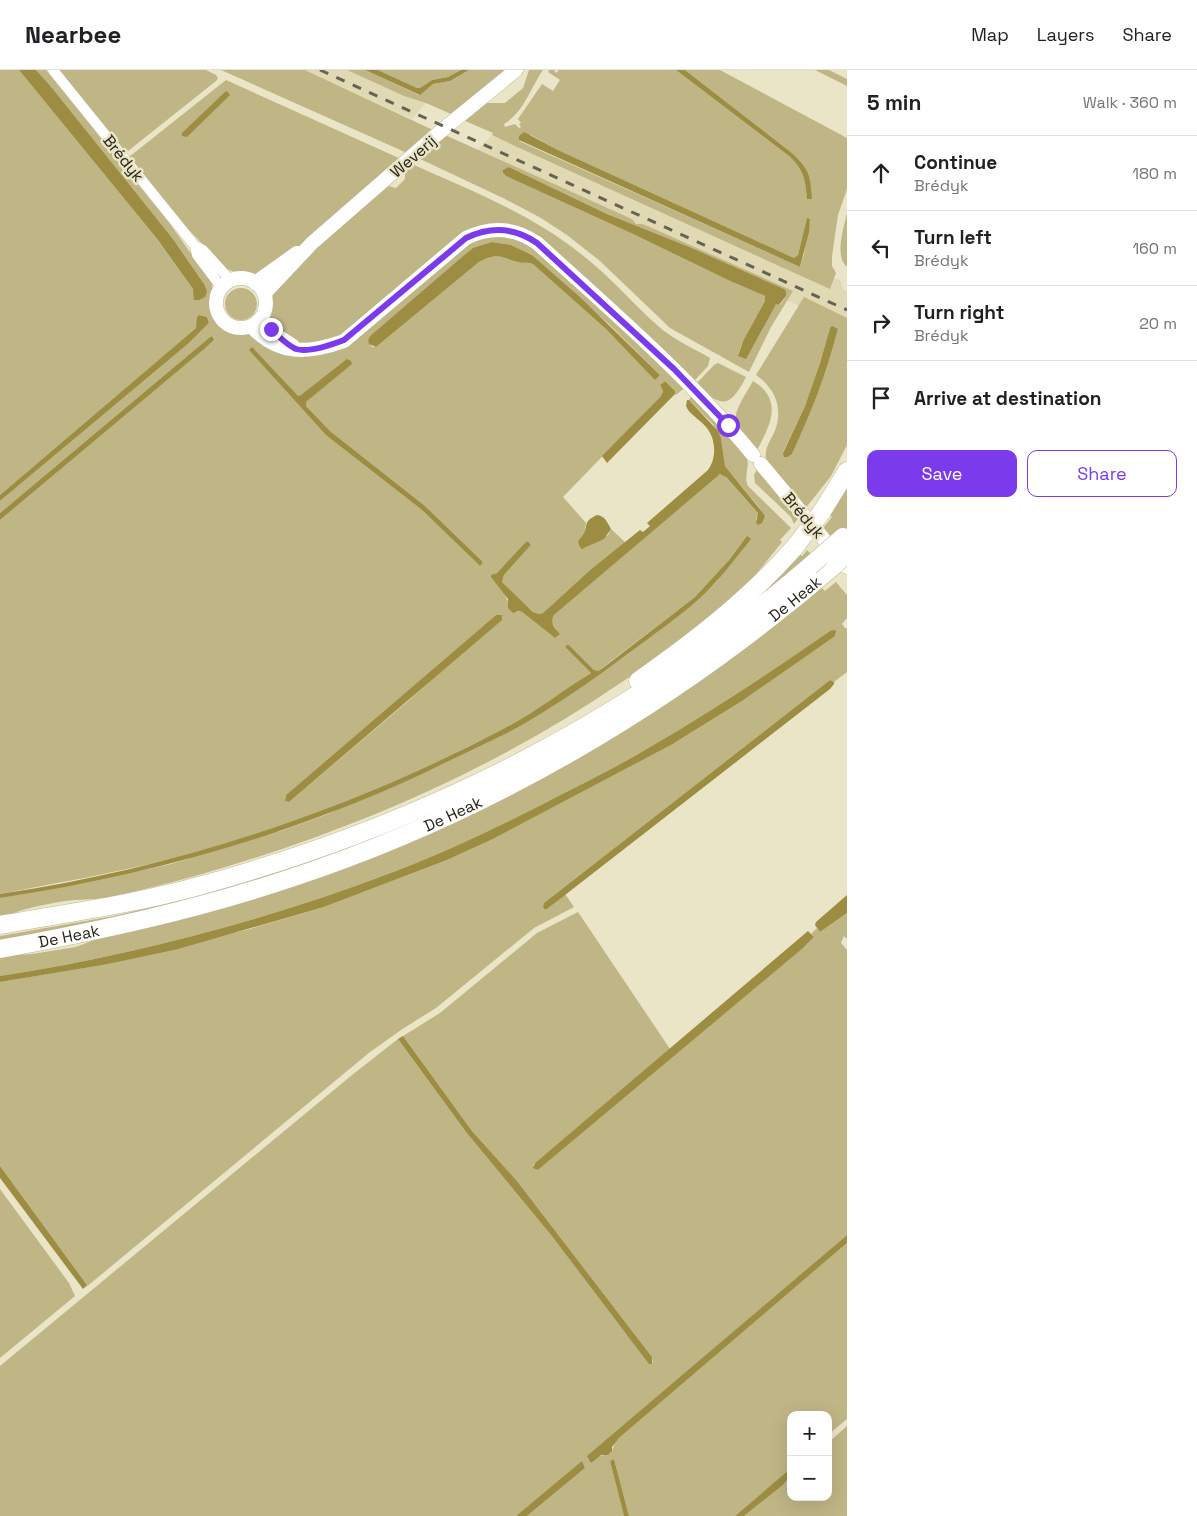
<!DOCTYPE html>
<html lang="en">
<head>
<meta charset="utf-8">
<style>
	:root { --surface:#fff; --page:#f2f2f2; --text:#202124; --muted:#757577; --line:#e0e0e0; --accent:#7c3aed }
	body { margin:0; font-family:"Space Grotesk",sans-serif; background:var(--page); color:var(--text) }
	.controls { position:absolute; right:15px; bottom:15px; display:grid; overflow:hidden; border-radius:10px; box-shadow:0 5px 20px #0002 }
	.controls button { width:45px; height:45px; display:grid; place-items:center; padding:0; border:0; border-bottom:1px solid var(--line); background:var(--surface); color:var(--text); font:25px sans-serif }
	.stop { position:absolute; width:15px; height:15px; margin:-11px; border:4px solid #7c3aed; border-radius:50%; background:#fff }
	.stop.end { background:#7c3aed; border-color:#fff; box-shadow:0 1px 5px #0008 }
	.list { margin:0; padding:0; list-style:none }
	h2 { display:flex; justify-content:space-between; align-items:center; height:65px; margin:0; padding:0 20px; font-size:21px }
	h2 small { font-size:16px; font-weight:400; color:var(--muted) }
	.list li { display:grid; grid-template-columns:32px 1fr auto; gap:15px; align-items:center; box-sizing:border-box; height:75px; padding:0 20px; border-top:1px solid var(--line) }
	.list b { display:block; font-size:19px; white-space:nowrap }
	.list p { margin:0; font-size:16px; white-space:nowrap; color:var(--muted) }
	.list em { font-size:16px; font-style:normal; color:var(--muted) }
	.actions { display:flex; gap:10px; padding:15px 20px }
	.actions a { flex:1; padding:11px 0; border:1px solid var(--accent); border-radius:10px; text-align:center; font-size:18px; color:var(--accent) }
	.actions .main { background:var(--accent); color:#fff }
	.icon { flex:none; width:28px; height:28px; fill:none; stroke:currentColor; stroke-width:2; stroke-linecap:round; stroke-linejoin:round }
	.map { position:relative; flex:none; width:847px; height:1446px; overflow:hidden }
	header { display:flex; align-items:center; gap:30px; box-sizing:border-box; height:70px; padding:0 25px; background:var(--surface); border-bottom:1px solid var(--line) }
	header strong { font-size:24px }
	nav { display:flex; gap:28px; margin-inline-start:auto; font-size:18px }
	main { display:flex }
	aside { flex:1; background:var(--surface) }
	.map>svg:first-child { display:block }
	.built { fill:#e0d9b3 }
	.green { fill:#bfb585; fill-rule:evenodd }
	.water { fill:#9c8d42 }
	.lines { fill:none; stroke-linecap:round; stroke-linejoin:round }
	.street-casing { stroke:#bdb79a; stroke-width:11 }
	.secondary-casing { stroke:#bdb79a; stroke-width:15 }
	.highway-casing { stroke:#bdb79a; stroke-width:19 }
	.street { stroke:#fff; stroke-width:10 }
	.secondary { stroke:#fff; stroke-width:14 }
	.highway { stroke:#fff; stroke-width:18 }
	.rail { stroke:#676352; stroke-width:3; stroke-dasharray:9 9; stroke-linecap:butt }
	.highway-bridge-casing { stroke:#bdb79a; stroke-width:19; stroke-linecap:butt }
	.highway-bridge { stroke:#fff; stroke-width:18 }
	.route { stroke:#7c3aed; stroke-width:6 }
	.labels { text-anchor:middle; stroke-width:5; stroke-linejoin:round; paint-order:stroke }
	.street-label { font-size:16px; fill:#262318; stroke:#ebe5c7 }
</style>
</head>
<body>
<header>
<strong>Nearbee</strong>
<nav><a>Map</a><a>Layers</a><a>Share</a></nav>
</header>
<main>
<div class="map">
<svg width="847" height="1446" viewBox="0 0 847 1446">
	<rect width="100%" height="100%" fill="#ebe5c7"/>
	<!-- built -->
	<path class="built" d="M305,0H347L404,26L426,33L412,49Z
		M492,65L794,202L826,204L841,211L843,219L847,221V258L786,230L739,198L636,154L632,149L478,80Z"/>
	<!-- green -->
	<path class="green" d="M0,0H19L158,170L193,219L204,214L173,169L36,0H46L170,154L212,213V242L219,253L232,262L248,264L313,285L469,173L493,165L512,167L534,178L684,316L683,319L676,325L675,324V321L665,311L660,315L663,321L661,326L563,427L586,453L584,465L578,472L585,478L608,465L611,459L626,473L589,501L543,543L539,544L533,542L502,512L504,505L531,475L528,471L497,503H495L509,534L515,541L522,542L555,568L556,560L552,552L554,545L718,405L723,404L758,443L756,450L758,455L765,446L758,436L725,396L721,368L713,354L689,330L692,324L746,385C751,398 743,404 748,416L791,458L780,470L782,472C766,492 751,512 732,529C699,560 660,586 622,612C492,701 347,763 195,806C165,814 135,822 105,828C91,830 78,829 65,831C53,833 41,835 30,838C20,840 10,845 0,847V828L95,811L171,794L281,761L328,744L509,661L660,559L698,530L716,512L746,467L729,490L695,527L598,601L594,600L568,574L565,577L591,603C563,621 535,642 505,658C401,713 284,760 171,789C114,803 57,813 0,824V450L214,270V266L210,267L0,443V431L189,273L209,253L207,247L199,245L196,258L0,425ZM492,172L511,175L532,185L612,257L660,305L655,309L607,260L534,195C528,191 524,194 518,192C499,187 499,182 479,192L376,277H372L368,270L370,266L473,179ZM351,294L306,332V336L330,361L425,436L483,492L479,495L422,440L327,366L295,324L298,326L301,325ZM496,545L502,546L407,632L289,732L285,731L286,725Z
		M59,0H206L216,5L218,8L216,11L128,81L123,79Z
		M221,0H305L433,60L407,83Z
		M347,0H365L419,25L433,14L450,11L469,0H506L451,44L426,33L404,26Z
		M378,0H461L448,7L432,10L420,18H417Z
		M529,0H543C531,17 524,42 504,54L505,57L515,54L519,58L521,57L519,54L521,53L518,49L542,14L553,21L560,10L548,2L549,0H554L556,3L559,0H676L789,86C804,100 805,109 807,129C808,104 812,101 792,83L685,0H720L847,68V119L838,145L832,186V196L836,203L830,219L515,76L492,65L493,63L463,50L483,33H505L523,18ZM531,65L558,80L794,188L798,185L807,149H810L804,184L800,197L519,71Z
		M815,0H829L847,9V16Z
		M226,10L401,89L305,172L257,205H252L237,203L227,199L189,160L129,87Z
		M445,65L632,149L636,154H643L793,221L771,257L749,302L670,258L600,191L567,165L541,148L505,129L418,88ZM509,97L607,144L692,178L784,219L786,227L780,235L776,234L738,285L743,271L765,231V226L730,211L633,164L506,106L503,103Z
		M412,94C469,120 530,143 581,184C609,205 632,233 658,256C674,270 693,278 710,288L708,296L694,311L541,169L491,154L341,266C321,271 301,278 283,265C278,261 274,255 270,250L271,234L274,222L312,182L388,116L396,118L405,109V99Z
		M847,143V197C834,186 844,157 847,143Z
		M225 234a16 16 0 1 1 32 0a16 16 0 1 1-32 0Z
		M804,227L847,248V375L831,406L805,439L767,393C763,381 769,373 774,363C784,340 776,319 756,305ZM830,258L838,259C826,305 812,341 792,384L788,387L783,382L805,336L820,293Z
		M718,293L746,307C729,340 721,337 696,314L714,295Z
		M753,311C784,330 770,356 757,380L735,354C734,339 746,324 753,311Z
		M757,399L799,447L794,454L791,447L755,413L754,405Z
		M847,418V459L832,469L823,458L832,447L830,445Z
		M807,480L813,486L691,580L799,484L802,486Z
		M836,512L847,525V548L842,554L845,558H847V602L834,612L830,610L544,833L543,836L547,839L565,824L574,837L534,858L436,938L404,958L370,982L85,1218L87,1215L0,1096V912L103,895L250,859L324,837L447,790L493,769L671,675L742,631L836,564L830,561C771,602 712,641 650,677C615,698 578,716 541,735C494,759 446,782 396,801C268,850 135,885 0,906V886L32,884L76,877L99,868L384,782L821,517L825,521Z
		M462,730C390,763 316,794 240,816C161,839 81,855 0,871V866L114,846L178,831L240,813L287,798Z
		M578,842L670,979L535,1093L533,1095L538,1100L802,879L814,867L811,864L817,858L820,862L847,843V869L844,866L841,873L847,880V1165L588,1386C593,1385 608,1387 611,1382C615,1376 613,1374 619,1368L847,1173V1349L828,1365V1345H791V1398L735,1446H629L614,1389L610,1391L624,1446H527L585,1398L582,1392L516,1446H0V1296L352,1005L398,969L466,1062L551,1165L624,1261L653,1293L652,1287L517,1111L472,1061L403,966L440,943L537,863Z
		M0,1119L69,1213L75,1226L0,1288Z
		M847,1356V1446H744L783,1415L791,1406V1427H828V1373Z"/>
	<!-- water -->
	<path class="water" d="M19,0H36L51,17L173,169L204,214L207,221L205,227L199,230H194L193,219L158,170Z
		M365,0H378L417,18H420L432,10L448,7L461,0H469L450,11L433,14L420,25Z
		M676,0H685L792,83C810,100 810,105 812,129H807C805,109 804,100 789,86Z
		M227,21L230,25L187,67L182,66V63L225,22Z
		M524,62L558,80L794,188L798,185L807,148L810,149L809,162L800,197L519,70V66Z
		M509,97L607,144L692,178L784,219L786,221V226L779,235L776,234L746,289L738,286L743,271L765,231V226L730,211L633,164L506,106L503,103V100Z
		M492,172L511,175L532,185L582,229L660,305L655,310L607,260L534,195C528,191 524,194 518,192C499,187 499,182 479,192L376,277L369,274L368,270L370,266L461,188L473,178Z
		M199,245L207,247L209,253L189,273L0,431V425L196,258L197,247Z
		M832,256L838,259C826,305 812,341 792,384L788,387H784L783,383L805,336L820,293L830,258Z
		M213,266L214,270L204,279L0,450V443L210,267Z
		M252,277L298,326L301,325L347,289L351,291L352,294L306,332V336L330,361L425,436L483,492L480,496L422,440L327,366L249,280Z
		M665,311L675,321V324L607,393L602,386L661,326L663,321L660,315Z
		M687,330H689L718,361L721,368L725,396L763,443L765,446L762,453L758,455L756,453L758,443L726,407L720,404L554,545C550,553 554,558 560,564L555,568L522,542L518,541L513,543L508,538V529L491,507V505L497,503L525,473L528,471L531,475L504,505L502,512L533,542L539,544L543,543L589,501L640,460L643,462L650,456L647,453L708,400C717,388 716,368 706,357C701,351 694,347 688,340L686,336Z
		M597,445C605,446 607,452 611,459L604,469L582,479L580,477L578,472C579,469 582,467 583,465C589,455 582,452 597,445Z
		M747,466L751,469C734,490 718,512 698,530C676,549 653,565 630,582C592,611 551,639 509,662C481,676 452,689 424,703C286,767 150,805 0,828V824C176,798 348,741 505,658C534,643 562,621 591,603L565,577L568,574L594,600L599,601L695,527L729,490Z
		M496,545H502V550L289,732L285,731L286,725Z
		M834,560L836,561L835,566L742,631L671,675L493,769L447,790L324,837L178,879L103,895L0,912V906C135,885 268,850 396,801C446,782 494,759 541,735C578,716 615,698 650,677C712,641 771,602 830,561Z
		M830,610L834,612V614L830,619L547,839H544L543,836L544,833Z
		M847,825V843L820,862L815,855L816,852Z
		M808,861L814,867L802,879L538,1100L533,1098L535,1093Z
		M403,966L472,1061L517,1111L652,1287V1294H649L551,1165L466,1062L398,969Z
		M0,1096L87,1215L83,1219L0,1108Z
		M847,1165V1173L619,1368L612,1377V1381L608,1385H601L591,1393L587,1386Z
		M614,1389L629,1446H624L610,1391Z
		M582,1391L585,1398L527,1446H516Z
		M791,1398V1406L783,1415L744,1446H735Z"/>
	<g class="lines">
		<!-- street casing -->
		<g class="street-casing">
			<path id="street" d="M53,0L195,176L203,180L231,211
				M195,176L197,185L222,218"/>
		</g>
		<!-- secondary casing -->
		<g class="secondary-casing">
			<path id="secondary" d="M216 233a25 25 0 1 1 50 0a25 25 0 1 1-50 0Z
				M255,213L297,183
				M264,224L312,173L435,66L516,0
				M261,249L279,267L293,276
				M251,256C278,286 308,284 344,271L466,168C491,156 514,157 537,173C612,241 689,307 753,385
				M761,394L847,497"/>
		</g>
		<!-- highway casing -->
		<g class="highway-casing">
			<g id="highway">
				<path d="M821,443L847,401"/>
				<path d="M638,611C695,571 748,530 794,478"/>
				<path d="M0,855C67,843 134,834 199,816C428,753 630,651 810,496"/>
				<path id="s1" d="M0,879C99,861 196,840 291,808C491,742 676,632 836,494"/>
			</g>
		</g>
		<!-- street -->
		<use href="#street" class="street"/>
		<!-- secondary -->
		<use href="#secondary" class="secondary"/>
		<!-- highway -->
		<use href="#highway" class="highway"/>
		<!-- rail -->
		<path class="rail" d="M320,0L847,240"/>
		<!-- highway-bridge casing -->
		<g class="highway-bridge-casing">
			<path id="highway-bridge" d="M794,478L821,443
				M836,494L847,483
				M810,496L843,467"/>
		</g>
		<!-- highway-bridge -->
		<use href="#highway-bridge" class="highway-bridge"/>
	</g>
	<g class="lines">
		<!-- route -->
		<path class="route" d="M271,259C277,265 289,276 296,279C309,283 331,275 344,270L466,168C491,156 514,157 537,173L674,299L728,355"/>
	</g>
	<g class="labels">
		<!-- street labels -->
		<g class="street-label">
			<text transform="translate(413 86) rotate(-41)" y="6">Weverij</text>
			<text transform="translate(124 88) rotate(51)" y="6">Brédyk</text>
			<text transform="translate(804 445) rotate(50)" y="6">Brédyk</text>
			<text dy="6" stroke="none"><textPath href="#s1" startOffset="879">De Heak</textPath></text>
			<text dy="6" stroke="none"><textPath href="#s1" startOffset="474">De Heak</textPath></text>
			<text dy="6" stroke="none"><textPath href="#s1" startOffset="70">De Heak</textPath></text>
		</g>
	</g>
</svg>
<div class="controls">
<button>+</button>
<button>−</button>
</div>
<div class="stop" style="left:728px;top:355px"></div>
<div class="stop end" style="left:271px;top:259px"></div>
</div>
<aside>
<h2>5 min<small>Walk · 360 m</small></h2>
<ul class="list">
<li><svg class="icon" aria-label="ahead" viewBox="0 0 24 24"><path d="M12 20V5M6 11l6-6 6 6"/></svg><div><b>Continue</b><p>Brédyk</p></div><em>180 m</em></li>
<li><svg class="icon" aria-label="left" viewBox="0 0 24 24"><path d="M17 20v-9H6M10 6l-5 5 5 5"/></svg><div><b>Turn left</b><p>Brédyk</p></div><em>160 m</em></li>
<li><svg class="icon" aria-label="right" viewBox="0 0 24 24"><path d="M7 20v-9h11M14 6l5 5-5 5"/></svg><div><b>Turn right</b><p>Brédyk</p></div><em>20 m</em></li>
<li><svg class="icon" aria-label="arrive" viewBox="0 0 24 24"><path d="M6 21V4h12l-3 4 3 4H6"/></svg><div><b>Arrive at destination</b></div></li>
</ul>
<div class="actions"><a class="main">Save</a><a>Share</a></div>
</aside>
</main>
</body>
</html>
